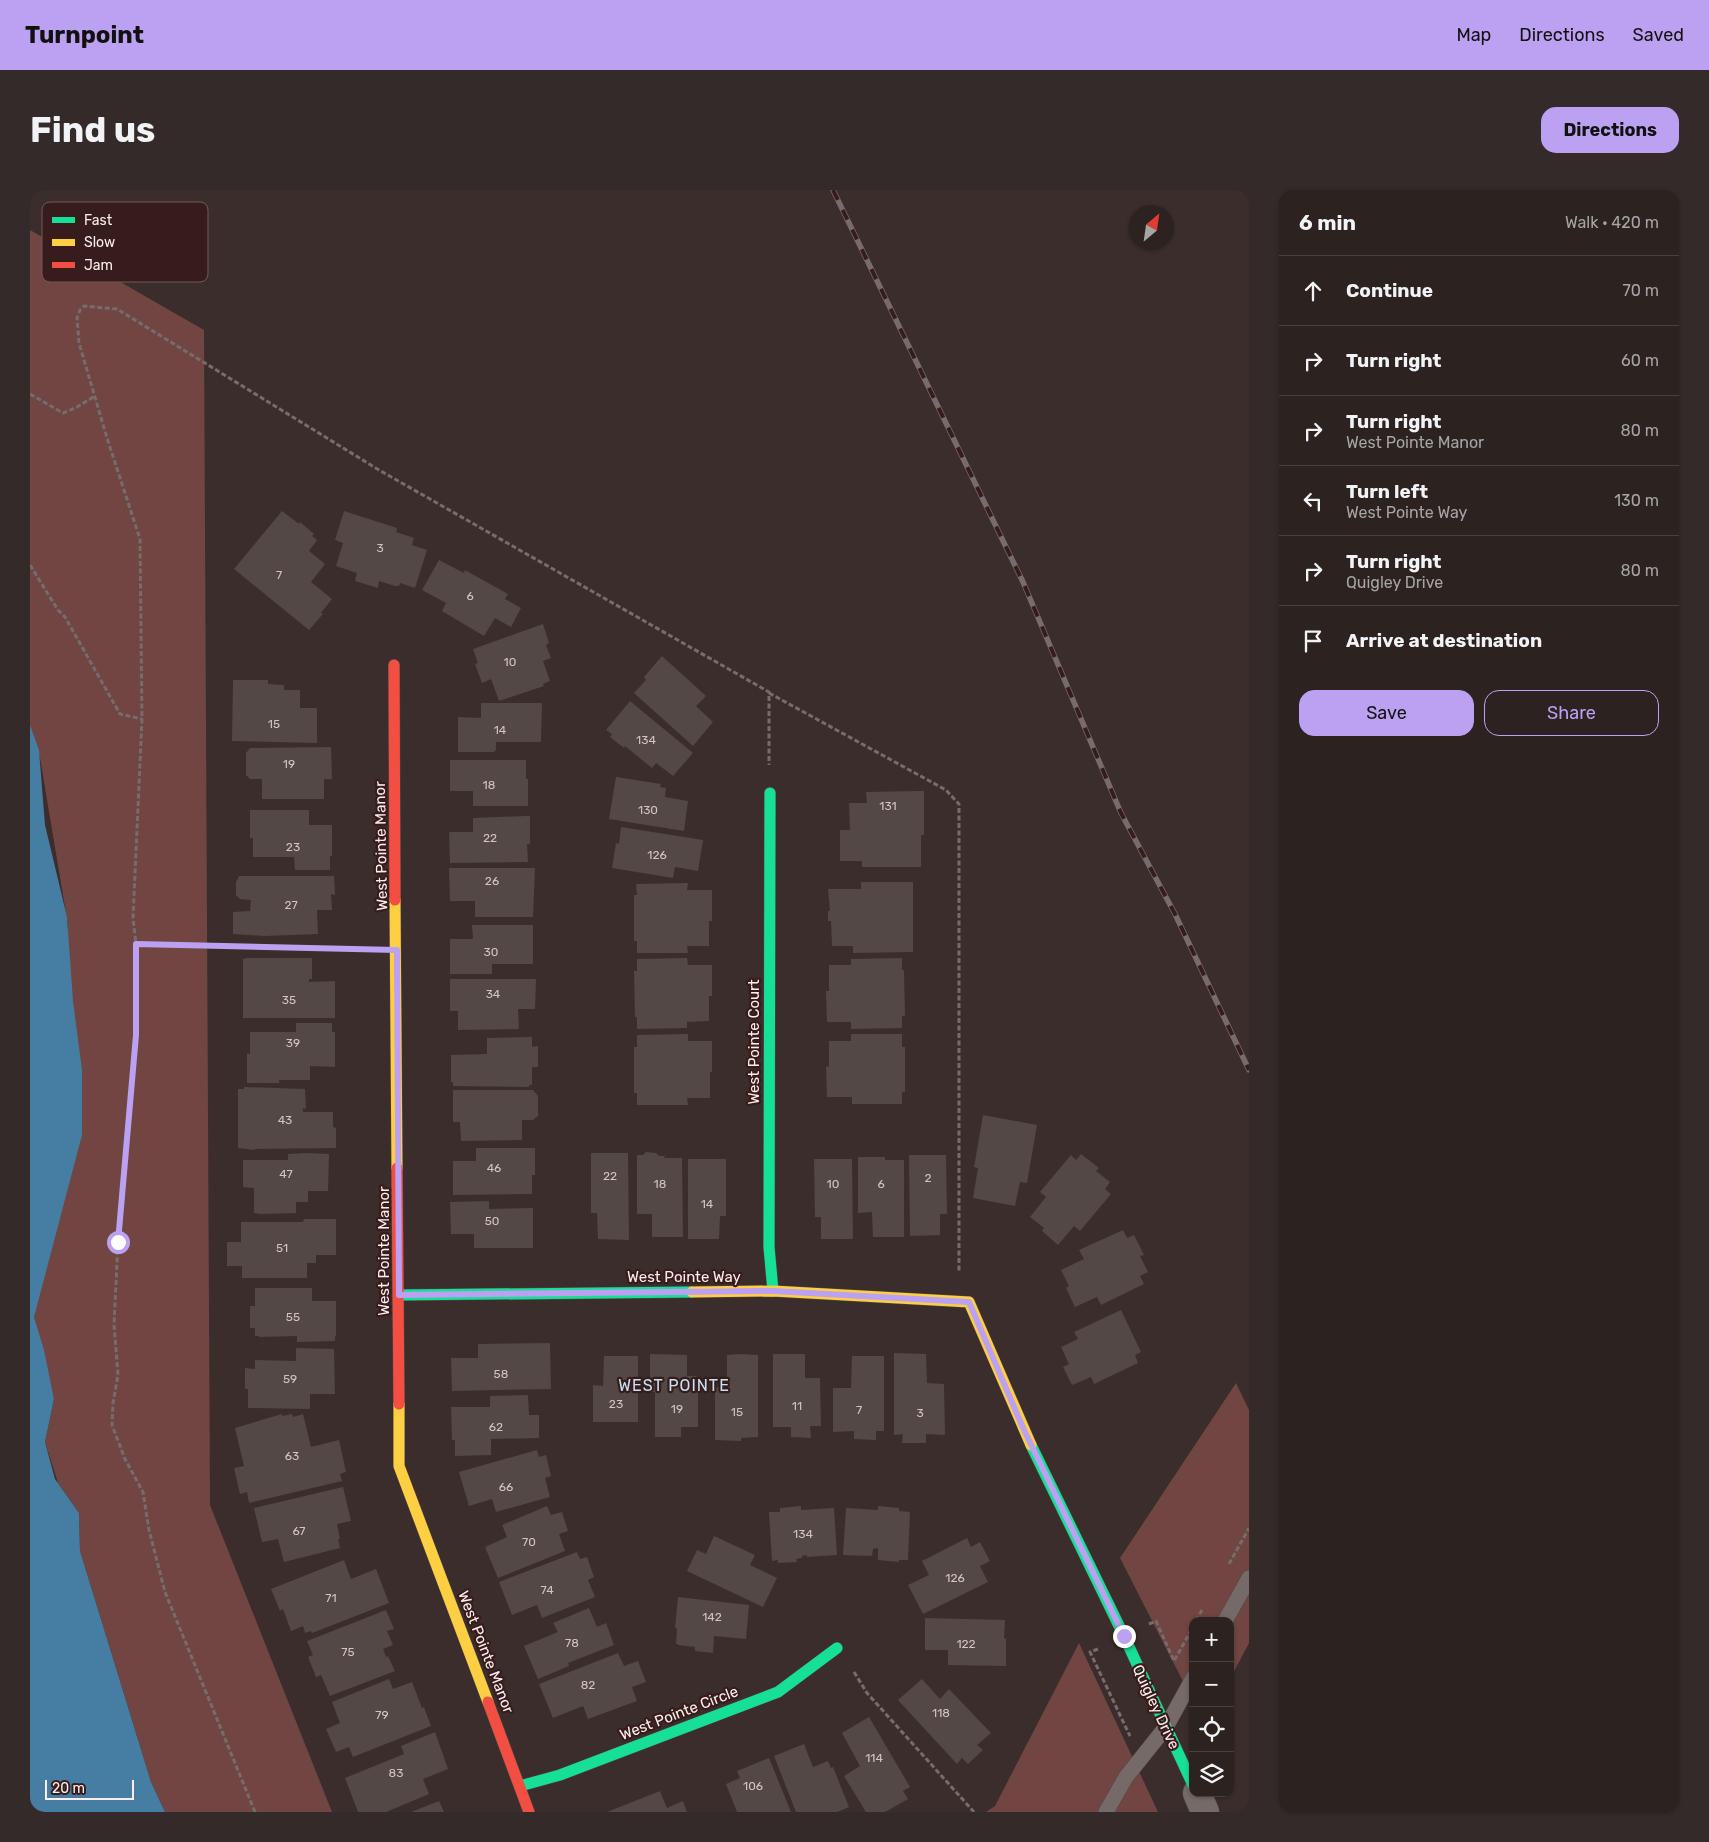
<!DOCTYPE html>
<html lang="en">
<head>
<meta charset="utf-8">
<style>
	:root { --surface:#2c2220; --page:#342a29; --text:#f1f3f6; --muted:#a6a4a5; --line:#483f3e; --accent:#bca0f2 }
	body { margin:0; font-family:Rubik,sans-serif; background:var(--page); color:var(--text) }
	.controls { position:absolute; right:15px; bottom:15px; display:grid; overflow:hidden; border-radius:10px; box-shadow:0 1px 4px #0004 }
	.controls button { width:45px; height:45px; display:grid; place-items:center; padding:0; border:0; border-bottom:1px solid var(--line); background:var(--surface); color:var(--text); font:25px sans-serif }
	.compass { position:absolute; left:1099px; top:15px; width:45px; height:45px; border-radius:50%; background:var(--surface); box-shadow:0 1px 4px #0004; rotate:29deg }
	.scale { position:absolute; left:15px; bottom:12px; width:89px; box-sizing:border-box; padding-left:5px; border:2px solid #ffeceb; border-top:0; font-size:14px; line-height:18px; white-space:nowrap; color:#ffeceb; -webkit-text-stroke:4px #361d1b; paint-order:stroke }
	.stop { position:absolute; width:15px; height:15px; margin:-11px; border:4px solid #bca0f2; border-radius:50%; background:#fff }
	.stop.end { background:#bca0f2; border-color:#fff; box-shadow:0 1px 5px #0008 }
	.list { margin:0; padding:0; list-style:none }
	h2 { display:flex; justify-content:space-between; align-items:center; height:65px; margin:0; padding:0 20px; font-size:21px }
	h2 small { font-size:16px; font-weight:400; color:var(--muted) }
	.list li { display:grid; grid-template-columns:32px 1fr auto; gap:15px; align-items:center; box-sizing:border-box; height:70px; padding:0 20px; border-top:1px solid var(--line) }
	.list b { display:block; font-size:19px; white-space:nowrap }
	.list p { margin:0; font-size:16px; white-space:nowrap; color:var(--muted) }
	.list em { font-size:16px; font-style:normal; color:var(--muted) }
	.actions { display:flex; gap:10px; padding:15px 20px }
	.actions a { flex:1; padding:11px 0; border:1px solid var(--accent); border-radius:15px; text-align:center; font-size:18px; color:var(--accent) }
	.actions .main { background:var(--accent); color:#111 }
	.icon { flex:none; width:28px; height:28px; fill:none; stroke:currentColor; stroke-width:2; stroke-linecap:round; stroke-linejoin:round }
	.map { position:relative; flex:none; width:1219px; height:1622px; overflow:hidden; border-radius:15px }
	header { display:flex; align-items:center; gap:30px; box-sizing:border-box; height:70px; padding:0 25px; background:var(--accent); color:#111 }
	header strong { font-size:24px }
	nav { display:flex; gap:28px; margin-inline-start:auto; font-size:18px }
	.intro { display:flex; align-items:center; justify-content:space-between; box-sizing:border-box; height:120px; padding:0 30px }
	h1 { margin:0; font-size:35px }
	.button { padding:12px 22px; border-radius:15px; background:var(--accent); color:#111; font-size:18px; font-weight:700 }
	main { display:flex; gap:30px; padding:0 30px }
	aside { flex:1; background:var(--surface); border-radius:15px; box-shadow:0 1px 4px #0004 }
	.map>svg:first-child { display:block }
	.green { fill:#704542 }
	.water { fill:#457da3 }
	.building { fill:#534846 }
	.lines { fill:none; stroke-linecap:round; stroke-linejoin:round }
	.lane-casing { stroke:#564948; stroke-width:16 }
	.street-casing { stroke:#564948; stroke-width:29 }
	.fast-casing { stroke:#564948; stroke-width:12 }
	.slow-casing { stroke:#564948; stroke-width:12 }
	.jam-casing { stroke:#564948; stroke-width:12 }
	.path { stroke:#776c6c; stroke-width:3; stroke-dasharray:5 2.5; stroke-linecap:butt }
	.lane { stroke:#766a69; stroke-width:15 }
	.street { stroke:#766a69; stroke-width:28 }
	.fast { stroke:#16e098; stroke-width:11 }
	.slow { stroke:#ffcf43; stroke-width:11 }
	.jam { stroke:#f24e42; stroke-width:11 }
	.rail-casing { stroke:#776c6b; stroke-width:5.5 }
	.rail { stroke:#361d1b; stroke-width:4; stroke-dasharray:11; stroke-linecap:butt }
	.route { stroke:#bca0f2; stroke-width:6 }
	.labels { text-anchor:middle; stroke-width:4.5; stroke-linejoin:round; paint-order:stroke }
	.number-label { font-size:12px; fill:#d4c3c2 }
	.street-label { font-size:15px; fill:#ffeceb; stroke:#361d1b }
	.neighbourhood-label { font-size:16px; letter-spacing:1px; fill:#c6e0f5; stroke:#361d1b }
	.key { fill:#361d1b; stroke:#725b59; stroke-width:1 }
	.key-label { font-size:14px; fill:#ffeceb }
</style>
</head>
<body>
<header>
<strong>Turnpoint</strong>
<nav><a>Map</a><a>Directions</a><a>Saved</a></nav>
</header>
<div class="intro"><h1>Find us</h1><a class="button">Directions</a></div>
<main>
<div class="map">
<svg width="1219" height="1622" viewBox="0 0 1219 1622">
	<rect width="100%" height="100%" fill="#3b2d2b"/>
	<!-- green -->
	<path class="green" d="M0,40L174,140L180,1315L302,1622H135L121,1592L50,1361L49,1323L28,1293L15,1252L24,1209L4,1127L38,735L10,568L0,537Z
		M1206,1193L1219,1220V1453L1200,1489V1431H1163V1511L1090,1368Z
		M1049,1453L1128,1622H956L965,1616Z"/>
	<!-- water -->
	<path class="water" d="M0,535L9,560L15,635L37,727L43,811L52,880V945L4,1127L14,1160L24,1209L15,1252L25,1289L49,1323L50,1361L121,1592L135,1622H0Z"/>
	<!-- building -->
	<path class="building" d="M252,321L269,334L270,332L284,344L282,346L287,350L279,361L295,374L281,392L302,409L291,423L293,424L279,440L204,379Z
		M314,321L367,338L366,342L384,348L382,355L397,360L385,398L370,393L369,396H365L349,391L348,398L325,391L327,383L306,376L313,353L305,350Z
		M409,370L434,383L435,380L478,404L475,409L491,418L481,437L465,428L454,446L412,421L416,413L392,400Z
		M513,434L519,453L516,455L521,468L513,471L520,491L513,494L514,496L469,511L461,489L452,493L445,474L448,473L443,459Z
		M632,466L676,506L666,516L683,532L663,556L604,503L616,490L614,487Z
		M203,490H238V494L254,495V500H270V518H287V553L202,551Z
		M600,511L663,563L643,586L626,573L622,578L595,556L594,558L580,547L582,544L576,540Z
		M451,513H512L511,552H466V560L464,562H428V527L451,528Z
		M301,557L302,589H294V609H232V589H220L216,585V563L220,558Z
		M420,570H496V589H498V616H443V601H420Z
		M586,587L631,594L630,597L636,598L635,607L658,611L654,641L579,629Z
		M889,601H894V645H891V677H832V671H810V640H820L819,613H837L836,602Z
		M220,620H279V635H302V666H300V680H265L264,667H223V648H220Z
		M496,626H500V654H497L498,672L420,673L419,642H443V628Z
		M591,637L673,650L668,681L645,677L643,688L582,678L586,653L589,654Z
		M419,678H505L503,727H445V711H420Z
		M209,686H304L305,705L301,704L302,720H287L288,744L234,746L203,744V722L220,721L221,710L210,709L206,705V692Z
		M831,692H883V762L823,763V756H802L801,731H798V721H800L798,699H831Z
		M658,693L657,700H682V731H679V756H657L658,763H607V751H604V705H607L606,694Z
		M442,735H503V774H462V784H420V749H443Z
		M217,768H282V789H279V792L305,791V828H213V769Z
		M657,768L658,775H682V806H679V831L657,832V838L607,839V827H605L604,781H607V769Z
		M872,768V780H874L875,826H872V838L821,839V832H797L796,801H799V775H821V769Z
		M420,789H506L505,819H488L489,839L428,840V821H420Z
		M266,833H302V842H305V877L280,876V890H249V893H217V864H220V842H266Z
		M658,844V851H682V882H680V908H657L658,915H607V903H604V857H607V845Z
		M821,844H872V857H875V902H872V914H822V907H797L796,877L799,876V851H821Z
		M502,847V857L508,856V877H502V895H499V897L423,896V892H421V865L457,864V848Z
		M214,897L275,899L276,919L273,918V922H303V937L306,938V958L225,959V960L208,958V899H214Z
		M423,900H503L508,906V926L503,930H492V950L431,951L430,932H423Z
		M953,925L1007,935L997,993L990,992L985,1016L943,1008L948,978L944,977Z
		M446,958H505V985H502V1004L423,1005V971H446Z
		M616,962L626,963L629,966H635L634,968H652L653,1047H622V1024H607V965H613Z
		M277,963L299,964L298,1001H278V1012H266V1023L230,1024L224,1023V998L213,997V970H258V964Z
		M561,963H598L599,1050L568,1049L567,1023H561Z
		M1051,964L1069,978L1066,981L1080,992L1075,999L1081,1004L1050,1041L1044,1036L1028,1055L1012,1041L1014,1038L1000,1027L1016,1007L1010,1002L1041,965L1046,970Z
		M879,965H916L917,1024H910V1045L880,1046Z
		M828,967H855V970H874V1047H843L842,1022L828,1023Z
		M658,969H696V1026H690L689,1049H658Z
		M784,969H822L823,1049H791V1027H785Z
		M459,1011V1019L503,1018V1058H444V1044H421L420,1012Z
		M274,1029H306V1065H286V1073H277V1088H212V1076H197V1052H211V1032H273Z
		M1093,1040L1097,1048L1104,1045L1114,1065L1110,1066L1118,1082L1110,1086L1114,1094L1071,1115L1067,1107L1045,1117L1036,1098L1039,1096L1031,1080L1054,1069L1049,1060Z
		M225,1098H282V1111H306V1146H305V1151L267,1152V1146L229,1147V1146H225V1138H220V1116H225Z
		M1091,1120L1111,1162L1105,1165L1108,1173L1064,1194L1061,1187L1042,1195L1033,1177L1039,1174L1031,1157L1048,1149L1044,1142Z
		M520,1153L521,1199L422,1201L421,1168H448V1154Z
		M266,1158L304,1159L305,1204H280V1219L218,1218V1199H215V1178L225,1179V1170L266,1171Z
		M864,1163L896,1164L897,1193L914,1194L915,1245L896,1244V1253H872L873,1244L864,1245Z
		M620,1164L657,1165V1186H666V1192H668V1237H651V1247H625V1202H620Z
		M711,1164L728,1165V1247L711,1248V1251L685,1250V1197H692V1191H697V1165Z
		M743,1164H775V1188H790L791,1236H780L781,1248L761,1247V1237H743Z
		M574,1166H608V1232H563V1195L573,1196Z
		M822,1166H854V1241H846V1250L824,1249V1241L803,1242V1198H821Z
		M498,1205L499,1225H509V1248L461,1249V1265L425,1266V1250H422L421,1217H460V1206Z
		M252,1224V1226L262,1224L263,1227L273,1224L281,1257L309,1250L316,1282L310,1284L312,1291L219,1313L217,1302L210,1304L204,1278L214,1276L205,1238Z
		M507,1260L509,1267L516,1265L521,1286L515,1288L520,1307L466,1322L462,1309L439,1316L429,1282Z
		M313,1297L321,1331L307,1334L310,1349H308L310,1358L254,1372L248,1349L232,1352L224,1318Z
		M517,1316L521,1325L532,1322L538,1341L529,1344L535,1361L468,1388L455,1357L477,1347L472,1335Z
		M771,1316V1320L804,1318L807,1365L777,1367V1365L772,1366V1368L766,1369L767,1372L748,1373V1370L742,1371L739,1322H750V1318Z
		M848,1316L869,1318V1321L880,1322L878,1370H869V1372L848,1370V1358L843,1359L842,1366L813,1365L816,1318L848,1320Z
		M684,1346L725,1365L720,1375L747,1388L733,1417L657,1381L667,1360L676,1364Z
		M937,1348L941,1357L950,1352L960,1371L950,1376L958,1392L893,1424L878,1395L899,1385L892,1371Z
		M547,1362L550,1369L557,1367L564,1387L558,1390L565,1407L512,1428L507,1415L482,1425L469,1392Z
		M314,1370L321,1389L346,1379L359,1413L282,1443L281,1441L275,1443L273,1436L261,1441L253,1419L250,1421L241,1399Z
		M648,1407L719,1415L716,1449L684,1446L683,1463L665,1461V1457L648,1455V1454H646L647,1438H645Z
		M559,1418L567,1437L576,1433L584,1455L538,1473L539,1476L508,1489L494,1456L528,1442L523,1433Z
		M356,1420L364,1439L357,1441L363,1455L353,1459L356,1467L358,1466L365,1481L300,1506L291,1485L286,1487L278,1467L283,1465L277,1451Z
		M895,1428L975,1430L974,1448L976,1449V1476L918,1475V1460H895Z
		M588,1463L594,1476L608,1471L616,1492L602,1497L607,1511L558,1529L553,1516L523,1528L509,1494Z
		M359,1489L363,1499L382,1492L392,1518L394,1517L401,1536L323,1567L319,1557L306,1562L296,1539L310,1533L302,1512Z
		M892,1489L910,1509L919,1499L961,1543L947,1555L953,1560L938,1574L932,1568L927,1574L868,1510Z
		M839,1527L880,1597L873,1601L878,1609L855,1622H836L814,1586L830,1576L812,1543Z
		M405,1542L418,1579L393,1589L399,1604L356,1622H328L315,1588L374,1564L371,1556Z
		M774,1554L783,1577L798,1571L801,1578L803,1577L819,1617L807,1622H766L744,1566Z
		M739,1568L761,1622H707L696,1594L710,1588L707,1581Z
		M630,1601L637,1618L653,1611L657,1622H577Z
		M409,1611L414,1622H381Z"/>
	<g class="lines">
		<!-- lane casing -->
		<g class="lane-casing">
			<path id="lane" d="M1195,1431L1219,1388
				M1076,1622L1096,1587L1136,1537L1163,1488"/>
		</g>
		<!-- street casing -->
		<g class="street-casing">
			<path id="street" d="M1167,1603L1175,1622"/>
		</g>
		<!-- fast casing -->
		<g class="fast-casing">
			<path id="fast" d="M740,603L739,1057L743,1101
				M369,1105L662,1102
				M1001,1255L1094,1446L1163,1595
				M490,1596L530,1585L748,1502L807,1458"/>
		</g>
		<!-- slow casing -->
		<g class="slow-casing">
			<path id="slow" d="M365,710L367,978
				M662,1102L743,1101L939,1112L1001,1255
				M369,1214V1276L458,1512"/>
		</g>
		<!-- jam casing -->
		<g class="jam-casing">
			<path id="jam" d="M364,475L365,710
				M367,978L369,1214
				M458,1512L499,1622"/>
		</g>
		<!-- path -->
		<path class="path" d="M0,204L33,223L47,217L65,206
			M0,375L28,420L35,427L90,524L112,529
			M739,503L916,600L929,614V1082
			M106,754L338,759
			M1199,1374L1219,1338
			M1166,1431L1173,1418
			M1119,1434L1126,1431L1144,1471L1163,1437
			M1068,1459L1060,1462L1100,1546
			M824,1482L837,1503L944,1622
			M225,1622L135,1402L119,1340L113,1302L95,1269L82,1235L83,1213L88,1185L84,1135L88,1052L106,845V754L103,728L112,529L110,349L77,248L49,153L47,128L50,120L54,116L87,119L349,280L739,502V575"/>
		<!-- lane -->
		<use href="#lane" class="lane"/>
		<!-- street -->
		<use href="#street" class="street"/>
		<!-- fast -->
		<use href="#fast" class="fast"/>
		<!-- slow -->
		<use href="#slow" class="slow"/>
		<!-- jam -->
		<use href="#jam" class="jam"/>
		<!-- rail casing -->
		<g class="rail-casing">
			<path id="rail" d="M803,0L993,392L1091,623L1145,724L1219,880"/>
		</g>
		<!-- rail -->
		<use href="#rail" class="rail"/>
	</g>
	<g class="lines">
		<!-- route -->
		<path class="route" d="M88,1052L106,845V754L367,760L369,1105L743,1101L939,1112L994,1240L1094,1446"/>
	</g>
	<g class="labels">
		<!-- number labels -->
		<g class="number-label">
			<text x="350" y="362">3</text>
			<text x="249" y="389">7</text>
			<text x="440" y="410">6</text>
			<text x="480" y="476">10</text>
			<text x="244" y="538">15</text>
			<text x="470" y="544">14</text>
			<text x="616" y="554">134</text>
			<text x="259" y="578">19</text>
			<text x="459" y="599">18</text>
			<text x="858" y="620">131</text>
			<text x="618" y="624">130</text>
			<text x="460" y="652">22</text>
			<text x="263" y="661">23</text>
			<text x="627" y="669">126</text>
			<text x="462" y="695">26</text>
			<text x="261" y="719">27</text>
			<text x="461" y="766">30</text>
			<text x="463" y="808">34</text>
			<text x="259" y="814">35</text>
			<text x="263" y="857">39</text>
			<text x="255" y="934">43</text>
			<text x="464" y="982">46</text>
			<text x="256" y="988">47</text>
			<text x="580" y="990">22</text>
			<text x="898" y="992">2</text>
			<text x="630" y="998">18</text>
			<text x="803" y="998">10</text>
			<text x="851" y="998">6</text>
			<text x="677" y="1018">14</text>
			<text x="462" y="1035">50</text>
			<text x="252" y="1062">51</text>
			<text x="263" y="1131">55</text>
			<text x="471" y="1188">58</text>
			<text x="260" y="1193">59</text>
			<text x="586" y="1218">23</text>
			<text x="767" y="1220">11</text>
			<text x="647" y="1223">19</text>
			<text x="829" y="1224">7</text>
			<text x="707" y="1226">15</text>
			<text x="890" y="1227">3</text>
			<text x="466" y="1241">62</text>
			<text x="262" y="1270">63</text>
			<text x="476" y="1301">66</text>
			<text x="269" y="1345">67</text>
			<text x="773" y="1348">134</text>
			<text x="499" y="1356">70</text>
			<text x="925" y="1392">126</text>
			<text x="517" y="1404">74</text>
			<text x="301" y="1412">71</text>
			<text x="682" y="1431">142</text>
			<text x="542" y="1457">78</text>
			<text x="936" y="1458">122</text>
			<text x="318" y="1466">75</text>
			<text x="558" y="1499">82</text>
			<text x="911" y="1527">118</text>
			<text x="352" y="1529">79</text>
			<text x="844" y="1572">114</text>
			<text x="366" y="1587">83</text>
			<text x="723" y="1600">106</text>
		</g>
		<!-- street labels -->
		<g class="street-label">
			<text transform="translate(351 656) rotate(-91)" y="5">West Pointe Manor</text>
			<text transform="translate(724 852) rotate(-90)" y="5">West Pointe Court</text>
			<text transform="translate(354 1061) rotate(-90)" y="5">West Pointe Manor</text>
			<text x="654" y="1092">West Pointe Way</text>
			<text transform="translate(456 1462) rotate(69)" y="5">West Pointe Manor</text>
			<text transform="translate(1126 1517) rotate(65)" y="5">Quigley Drive</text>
			<text transform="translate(649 1523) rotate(-21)" y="5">West Pointe Circle</text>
		</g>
		<!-- neighbourhood labels -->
		<g class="neighbourhood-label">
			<text x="644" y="1201">WEST POINTE</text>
		</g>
	</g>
	<!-- legend -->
	<rect x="12" y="12" width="166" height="80" rx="8" class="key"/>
	<rect x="22" y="27" width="23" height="6" fill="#16e098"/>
	<rect x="22" y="49" width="23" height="7" fill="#ffcf43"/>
	<rect x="22" y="72" width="23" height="6" fill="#f24e42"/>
	<g class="key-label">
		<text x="54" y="35">Fast</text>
		<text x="54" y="57">Slow</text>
		<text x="54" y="80">Jam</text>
	</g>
</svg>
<div class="controls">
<button>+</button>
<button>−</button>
<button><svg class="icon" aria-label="locate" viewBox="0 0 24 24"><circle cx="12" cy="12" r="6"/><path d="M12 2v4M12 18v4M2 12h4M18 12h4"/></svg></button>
<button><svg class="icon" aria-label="layers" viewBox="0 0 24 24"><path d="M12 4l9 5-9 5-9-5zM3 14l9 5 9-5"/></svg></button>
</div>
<svg class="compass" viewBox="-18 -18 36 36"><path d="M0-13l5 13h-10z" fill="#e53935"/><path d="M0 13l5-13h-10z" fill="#a6a4a5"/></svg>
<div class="scale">20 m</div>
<div class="stop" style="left:88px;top:1052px"></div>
<div class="stop end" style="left:1094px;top:1446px"></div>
</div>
<aside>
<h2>6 min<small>Walk · 420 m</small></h2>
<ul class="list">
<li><svg class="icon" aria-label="ahead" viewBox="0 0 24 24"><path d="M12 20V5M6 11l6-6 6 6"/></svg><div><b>Continue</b></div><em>70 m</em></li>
<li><svg class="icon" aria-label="right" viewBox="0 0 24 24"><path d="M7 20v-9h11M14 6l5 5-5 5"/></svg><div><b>Turn right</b></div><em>60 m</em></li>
<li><svg class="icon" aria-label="right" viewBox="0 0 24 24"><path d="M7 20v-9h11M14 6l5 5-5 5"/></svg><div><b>Turn right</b><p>West Pointe Manor</p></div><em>80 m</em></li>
<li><svg class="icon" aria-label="left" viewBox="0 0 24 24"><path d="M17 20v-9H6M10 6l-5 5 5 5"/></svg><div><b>Turn left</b><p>West Pointe Way</p></div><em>130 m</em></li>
<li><svg class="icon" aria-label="right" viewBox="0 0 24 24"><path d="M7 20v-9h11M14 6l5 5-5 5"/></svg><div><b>Turn right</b><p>Quigley Drive</p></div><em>80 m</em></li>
<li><svg class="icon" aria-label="arrive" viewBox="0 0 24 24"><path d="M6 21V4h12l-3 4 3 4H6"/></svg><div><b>Arrive at destination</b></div></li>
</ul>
<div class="actions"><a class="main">Save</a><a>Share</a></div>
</aside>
</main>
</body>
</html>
